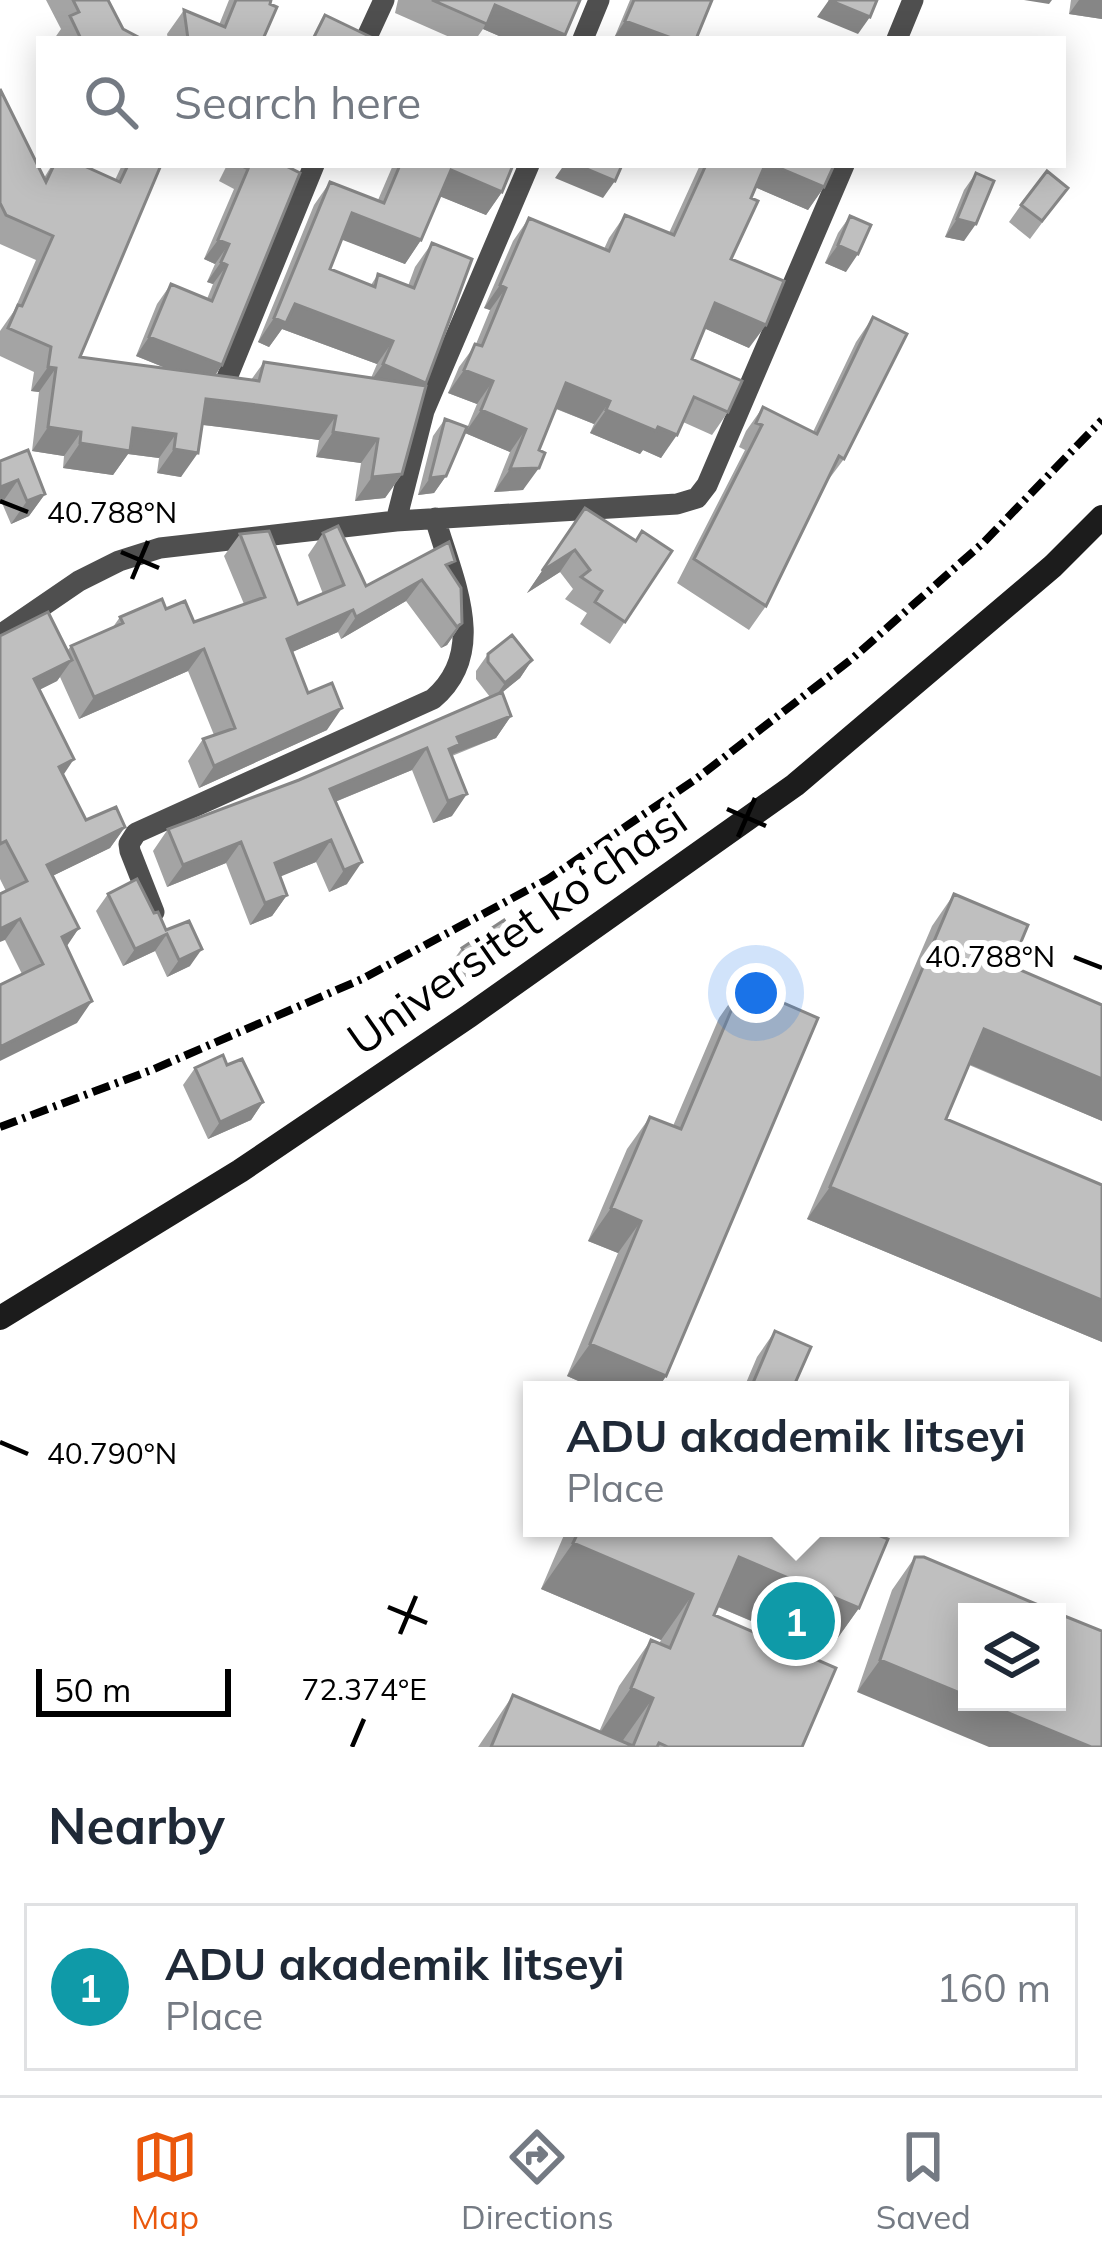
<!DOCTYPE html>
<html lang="en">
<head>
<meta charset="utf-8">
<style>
	:root { --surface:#fff; --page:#f2f2f3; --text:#1f2937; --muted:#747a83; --line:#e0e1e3; --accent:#ea580c }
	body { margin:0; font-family:Mulish,sans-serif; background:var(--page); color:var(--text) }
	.controls { position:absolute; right:36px; bottom:36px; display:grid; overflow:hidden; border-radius:0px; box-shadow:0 6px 30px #0003 }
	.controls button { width:108px; height:108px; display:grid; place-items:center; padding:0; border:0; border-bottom:3px solid var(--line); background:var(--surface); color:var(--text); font:60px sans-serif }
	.scale { position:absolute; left:36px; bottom:30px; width:195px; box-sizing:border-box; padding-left:12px; border:6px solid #000; border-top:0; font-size:33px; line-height:42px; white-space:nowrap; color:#000; -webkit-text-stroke:9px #fff; paint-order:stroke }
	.you { position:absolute; left:756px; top:993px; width:42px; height:42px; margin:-30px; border:9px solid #fff; border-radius:50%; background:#1a73e8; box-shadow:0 0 0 18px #1a73e833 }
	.badge { display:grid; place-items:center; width:78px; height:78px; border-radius:50%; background:var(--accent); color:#fff; font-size:39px; font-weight:700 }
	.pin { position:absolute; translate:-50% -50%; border:6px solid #fff; box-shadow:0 3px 12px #0006 }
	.popup { position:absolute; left:523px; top:1381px; width:546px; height:156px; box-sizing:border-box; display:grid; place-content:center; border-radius:0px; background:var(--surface); filter:drop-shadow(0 3px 9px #0005); font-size:39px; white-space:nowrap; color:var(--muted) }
	.popup b { font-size:45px; color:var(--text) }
	.popup::after { content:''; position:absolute; left:50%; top:100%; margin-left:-24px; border:24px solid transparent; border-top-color:var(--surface) }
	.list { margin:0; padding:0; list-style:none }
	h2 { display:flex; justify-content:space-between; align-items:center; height:156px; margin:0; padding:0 48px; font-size:51px }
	h2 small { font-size:39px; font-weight:400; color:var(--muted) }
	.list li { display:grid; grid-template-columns:78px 1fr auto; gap:36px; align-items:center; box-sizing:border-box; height:168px; margin:0 24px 24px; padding:0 24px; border:3px solid var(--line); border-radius:0px }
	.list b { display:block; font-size:45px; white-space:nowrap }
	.list p { margin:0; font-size:39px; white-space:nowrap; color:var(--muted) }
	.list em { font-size:39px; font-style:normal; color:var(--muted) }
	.icon { flex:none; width:66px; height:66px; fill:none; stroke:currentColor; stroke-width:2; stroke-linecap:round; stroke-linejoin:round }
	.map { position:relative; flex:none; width:1102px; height:1747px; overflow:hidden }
	.search { position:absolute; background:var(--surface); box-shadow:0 6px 30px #0003; left:36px; right:36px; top:36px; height:132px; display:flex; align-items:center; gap:30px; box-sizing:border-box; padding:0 42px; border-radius:0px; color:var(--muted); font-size:45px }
	.sheet { height:348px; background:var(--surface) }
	nav { display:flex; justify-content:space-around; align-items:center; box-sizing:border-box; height:168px; border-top:3px solid var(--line); background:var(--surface); font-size:33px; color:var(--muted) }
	nav a { display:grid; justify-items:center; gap:6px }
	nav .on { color:var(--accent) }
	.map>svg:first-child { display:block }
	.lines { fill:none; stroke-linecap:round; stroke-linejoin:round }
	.minor { stroke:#4f4f4f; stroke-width:21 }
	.secondary { stroke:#1c1c1c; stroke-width:24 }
	.rail { stroke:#000; stroke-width:8; stroke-dasharray:18 6 3 6; stroke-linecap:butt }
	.wall { fill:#a4a4a4 }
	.shaded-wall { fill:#868686 }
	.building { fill:#bfbfbf; stroke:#868686; stroke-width:3 }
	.ticks { fill:none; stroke:#000; stroke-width:4.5 }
	.labels { text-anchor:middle; stroke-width:12; stroke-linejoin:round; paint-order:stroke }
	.street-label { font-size:45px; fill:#000; stroke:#fff }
	.ticks-label { font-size:30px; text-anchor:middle; fill:#000; stroke:#fff; stroke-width:12; stroke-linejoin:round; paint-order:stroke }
</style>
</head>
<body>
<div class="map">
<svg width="1102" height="1747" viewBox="0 0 1102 1747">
	<rect width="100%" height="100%" fill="#fff"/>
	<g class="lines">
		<!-- minor -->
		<path class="minor" d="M366,39L384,0
			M583,39L599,0
			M897,39L913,0
			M222,390L314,165
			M396,521L424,411L529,165
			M0,635L79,581L119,561L160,548L396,521L677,504L697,498L707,485L844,165
			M154,912L130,851L129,844L136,833L433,699C490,651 452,578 435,518"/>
		<!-- secondary -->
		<path class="secondary" d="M0,1318L240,1171L469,1016L795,785L1053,566L1102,517"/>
		<!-- rail -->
		<path class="rail" d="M0,1127L154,1069L362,979L548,879L696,779L853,658L984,542L1102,420"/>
	</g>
	<!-- wall -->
	<path class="wall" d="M46,0H108L123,29L142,39H54L61,29Z
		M229,0H271L263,39H168L167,34L184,10L219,25Z
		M398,0H580L562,39H506L483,29L476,39H454L395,13Z
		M630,0H712L696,39H622L615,36Z
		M1071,0H1102V19L1069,14Z
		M0,89L44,178L52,165H82L115,180L122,165H161L80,357L168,369L136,356L157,304L171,284L207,299L213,284L207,282L215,264L204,259L234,189L219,181L227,165H284L222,365L215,376L251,380L264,362L371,378L377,364L282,329L269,347L258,342L314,205L330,182L378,200L393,165H513L502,192L486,215L440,196L421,240L405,264L342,239L330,269L371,285L378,274L408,286L415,267L432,243L424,386L402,474L385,498L355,501L361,463L316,457L319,440L240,429L202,425L181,477L157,473L159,458L128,454L113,475L63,468L64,456L32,451L39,392L31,391L34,372L0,356V331L14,311L36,260L0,244Z
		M700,165H834L824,187L808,210L755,187L751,198L731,259L749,348L704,328L692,359L728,412L712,435L683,422L661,458L643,450L640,454L590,433L594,424L556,409L523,490L494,492L510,452L465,433L477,404L448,393L459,367L476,344L490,310L484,308L513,241L529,218L604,249L609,238L625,215L669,233Z
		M976,173L964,241L945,237L964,190Z
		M1068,188L1030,239L1009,222L1021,205Z
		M850,216L846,272L825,263L838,233Z
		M873,317L844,459L826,483L766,606L749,630L677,583L745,450L739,447L746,431L763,407L813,432L856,342Z
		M445,419L446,476L434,493L418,495L433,436Z
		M0,461L45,494L29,516L11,524L2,503L0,504Z
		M585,508L635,541L672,551L610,644L580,624L587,613L565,599L573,589L560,572L527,593Z
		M323,533L366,586L449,569L462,623L447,645L441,648L406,601L341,639L338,632L292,652L308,693L327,730L199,788L188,761L203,739L214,735L188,671L79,719L60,677L57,681L39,690L63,775L86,820L125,827L110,848L52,876L79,928L66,946L77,1023L22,974L5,940L6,891L0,879V636L67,651L71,646L113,627L120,617L166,609L194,622L244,604L224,556L240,534L298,604L323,594L308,555Z
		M488,654L532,660L520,678L502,692L511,716L496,738L452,756V816L433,823L412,770L335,802L347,884L329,892L316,862L280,876L287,895L272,916L250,925L226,863L167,887L153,851L168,829L299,780L490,697L476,679V671Z
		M108,894L154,913L190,966L167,977L155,951L123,966L96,911Z
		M954,894L1011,966L1102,1005V1121L969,1065L946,1119L1102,1185V1342L807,1219L932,926Z
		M462,948L503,955L461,982L450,965Z
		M742,985L666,1376L657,1390H599L567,1376L618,1253L588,1241L627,1149L650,1117L673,1126L719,1018Z
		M227,1065L263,1102L251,1120L208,1139L183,1085L195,1068Z
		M775,1331L792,1390H743L757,1357Z
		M567,1528H862L859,1608L827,1653L718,1607L714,1615L802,1747H478L513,1695L599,1732L619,1686L651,1640L659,1644L661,1640L541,1589Z
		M915,1557L1102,1631L857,1692L892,1590Z"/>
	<!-- shaded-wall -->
	<path class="shaded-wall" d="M829,0L870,17L858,34L817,17Z
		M1024,0H1052L1049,4Z
		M1079,0H1102V19L1069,14Z
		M495,5L565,35L562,39H506L483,29Z
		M625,21L674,39H622L615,36Z
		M564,165H577L615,181L603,198L555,178Z
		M765,165H772L824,187L808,210L750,185Z
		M451,170L502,192L486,215L434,194Z
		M352,213L421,240L405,264L335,237Z
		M957,219L976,224L964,241L945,237Z
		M218,240L229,244L215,264L204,259Z
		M838,245L858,254L846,272L825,263Z
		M221,262L227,265L213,284L207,282Z
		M500,285L506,288L490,310L484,308Z
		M715,303L766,325L749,348L699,326Z
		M295,304L393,341L377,364L282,329L269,347L258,342L274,318Z
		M149,337L222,365L208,385L136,356Z
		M383,364L426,383L410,406L366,388Z
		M48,367L56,368L39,392L31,391Z
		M464,370L493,381L477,404L448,393Z
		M566,383L610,401L594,424L550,406Z
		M206,399L336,416L319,440L189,423Z
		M481,410L526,429L510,452L465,433Z
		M606,410L658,427L677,435L661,458L643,450L640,454L590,433Z
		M48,427L81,432L64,456L32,451Z
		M133,428L176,434L159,458L128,454L113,475L63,468L80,443Z
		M333,432L378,439L361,463L316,457Z
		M174,449L198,453L181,477L157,473Z
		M539,468L523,490L494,492L510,469Z
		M402,474L385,498L355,501L372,477Z
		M446,476L434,493L418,495L430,478Z
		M18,480L2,503L0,504V487Z
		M45,494L29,516L11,524L27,501Z
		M575,550L560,572L527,593L542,571Z
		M422,580L406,601L341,639L356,617Z
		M353,610L338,632L272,661L287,639Z
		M462,623L447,645L441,648L457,627Z
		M204,649L188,671L79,719L94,697Z
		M72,660L57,681L19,700L34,679Z
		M532,660L520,678L493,700L505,683Z
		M342,708L327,730L199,788L214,766Z
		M511,716L496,738L453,754L445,766L434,770L457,737Z
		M427,748L412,770L315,810L330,789Z
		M74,759L60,780L59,767Z
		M467,794L452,816L433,823L448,801Z
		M125,827L110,848L32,886L47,865Z
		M331,840L316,862L260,885L275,863Z
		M241,842L226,863L167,887L183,865Z
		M362,862L347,884L329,892L344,870Z
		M287,895L272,916L250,925L265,903Z
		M20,919L5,940L0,942V929Z
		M79,928L65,949L62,937Z
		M167,934L155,951L123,966L135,949Z
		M515,938L503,955L461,982L473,965Z
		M202,949L190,966L167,977L179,960Z
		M92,1001L77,1023L0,1061V1047Z
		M984,1029L1102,1079V1121L962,1061Z
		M263,1102L251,1120L208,1139L220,1122Z
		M830,1187L1102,1300V1342L807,1219Z
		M611,1208L641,1221L618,1253L588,1241Z
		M590,1344L666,1376L657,1390H599L567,1376Z
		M573,1543L693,1594L661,1640L541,1589Z
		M739,1557L859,1608L827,1653L707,1602Z
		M880,1660L967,1696V1702H982L1091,1747H989L857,1692Z
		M631,1688L653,1698L621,1743L599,1734Z"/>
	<!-- building -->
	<path class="building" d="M73,0H108L123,29L142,39H81L70,16L79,12Z
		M236,0H271L270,4L277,7L263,39H188L184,10L225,27Z
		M432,0H580L565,35L495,5L487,24Z
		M634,0H712L696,39H674L625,21Z
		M829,0H877L870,17Z
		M325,15L375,39H313Z
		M0,89L46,182L54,165H82L120,182L128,165H161L80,357L259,381L264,362L426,386L402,474L372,477L378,439L333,432L336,416L257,405L206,399L198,453L174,449L176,434L133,428L130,451L80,443L81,432L48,427L56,368L48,367L51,347L8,328L18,305L22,306L53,236L6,215L0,203Z
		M240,165H284L300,173L222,365L149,337L171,284L212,301L227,265L221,262L229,244L218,240L248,169Z
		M400,165H513L502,192L451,170L421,240L352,213L330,269L375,287L378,274L414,288L432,243L472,259L426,383L383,364L393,341L295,304L286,323L274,318L330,182L384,203Z
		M577,165H622L615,181Z
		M706,165H765L751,198L758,201L731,259L784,281L766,325L715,303L692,359L742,381L728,412L694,397L677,435L658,427L656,431L606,410L610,401L566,383L539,450L545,453L539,468L510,469L526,429L481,410L493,381L464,370L475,344L482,346L506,288L500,285L529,218L609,251L625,215L674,235Z
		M772,165H834L824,187Z
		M1047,171L1068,188L1042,221L1021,205Z
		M976,173L994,181L976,224L957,219Z
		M850,216L871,225L858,254L838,245Z
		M873,317L907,334L844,459L839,456L766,606L694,559L762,425L756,423L763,407L817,434Z
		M445,419L467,427L446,476L430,478Z
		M28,450L45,494L27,501L18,480L0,487V461Z
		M585,508L636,541L642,531L672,551L625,622L595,602L602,591L581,577L590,570L575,550L542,571Z
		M338,526L366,586L449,542L455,561L446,565L461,588L462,623L457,627L422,580L356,617L353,610L287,639L308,693L332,683L342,708L214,766L203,739L235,728L204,649L94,697L71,646L123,623L120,617L162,599L166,609L185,601L194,622L265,597L240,534L269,531L298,604L344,585L323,533Z
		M48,612L72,660L34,679L74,759L59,767L86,820L116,807L125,827L47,865L79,928L62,937L92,1001L0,1047V985L43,964L20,919L0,929V894L27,881L6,841L0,844V636Z
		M512,635L532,660L505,683L488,662V654Z
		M502,692L511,716L457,737L460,744L449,749L467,794L448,801L427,748L330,789L362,862L344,870L331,840L275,863L287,895L265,903L241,842L183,865L168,829L299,780Z
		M137,879L154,913L158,912L166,930L189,921L202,949L179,960L167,934L135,949L108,894Z
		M954,894L1028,925L1011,966L1102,1005V1079L984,1029L946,1119L1102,1185V1300L830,1187Z
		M504,920L515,938L473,965L462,948Z
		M742,985L818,1018L666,1376L590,1344L641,1221L611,1208L650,1117L681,1129Z
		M223,1055L227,1065L242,1059L263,1102L220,1122L195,1068Z
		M775,1331L811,1347L792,1390H750Z
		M580,1528H862L888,1539L859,1608L739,1557L714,1615L836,1668L802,1747H668L659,1743L657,1747H491L513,1695L633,1746L653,1698L631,1688L651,1640L670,1648L693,1594L573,1543Z
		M915,1557H924L1055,1612H967V1696L880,1660Z
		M1057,1613L1102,1631V1747H1091L982,1702H1057Z"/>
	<!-- ticks -->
	<path class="ticks" d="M0,501L28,512M121,552L159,568M132,579L148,541M727,809L766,826M738,837L755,798M1074,957L1102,968M0,1442L28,1454M388,1607L427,1623M400,1634L416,1596M352,1747L364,1719"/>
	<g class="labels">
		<!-- street labels -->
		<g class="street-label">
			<text transform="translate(517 929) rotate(-35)" y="16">Universitet kо‘chasi</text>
		</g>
	</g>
	<g class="ticks-label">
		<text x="112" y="523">40.788°N</text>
		<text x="990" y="967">40.788°N</text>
		<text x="112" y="1464">40.790°N</text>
		<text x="364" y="1700">72.374°E</text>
	</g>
</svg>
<div class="controls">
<button><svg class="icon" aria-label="layers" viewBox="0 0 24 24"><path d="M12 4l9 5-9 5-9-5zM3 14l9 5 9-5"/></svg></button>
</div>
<div class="scale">50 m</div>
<div class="you"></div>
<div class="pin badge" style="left:796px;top:1621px;background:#0f9aa8">1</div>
<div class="popup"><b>ADU akademik litseyi</b>Place</div>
<div class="search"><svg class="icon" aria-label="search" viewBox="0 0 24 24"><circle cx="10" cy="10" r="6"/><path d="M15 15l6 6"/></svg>Search here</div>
</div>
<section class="sheet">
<h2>Nearby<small></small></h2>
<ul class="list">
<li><span class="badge" style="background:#0f9aa8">1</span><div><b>ADU akademik litseyi</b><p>Place</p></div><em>160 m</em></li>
</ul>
</section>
<nav>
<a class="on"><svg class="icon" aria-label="map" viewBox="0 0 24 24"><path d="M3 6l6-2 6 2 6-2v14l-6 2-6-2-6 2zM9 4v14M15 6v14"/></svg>Map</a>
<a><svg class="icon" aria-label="directions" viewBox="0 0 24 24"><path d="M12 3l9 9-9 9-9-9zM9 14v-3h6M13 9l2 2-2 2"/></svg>Directions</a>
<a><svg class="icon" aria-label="saved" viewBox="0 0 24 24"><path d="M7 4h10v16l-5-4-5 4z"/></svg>Saved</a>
</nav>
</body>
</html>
